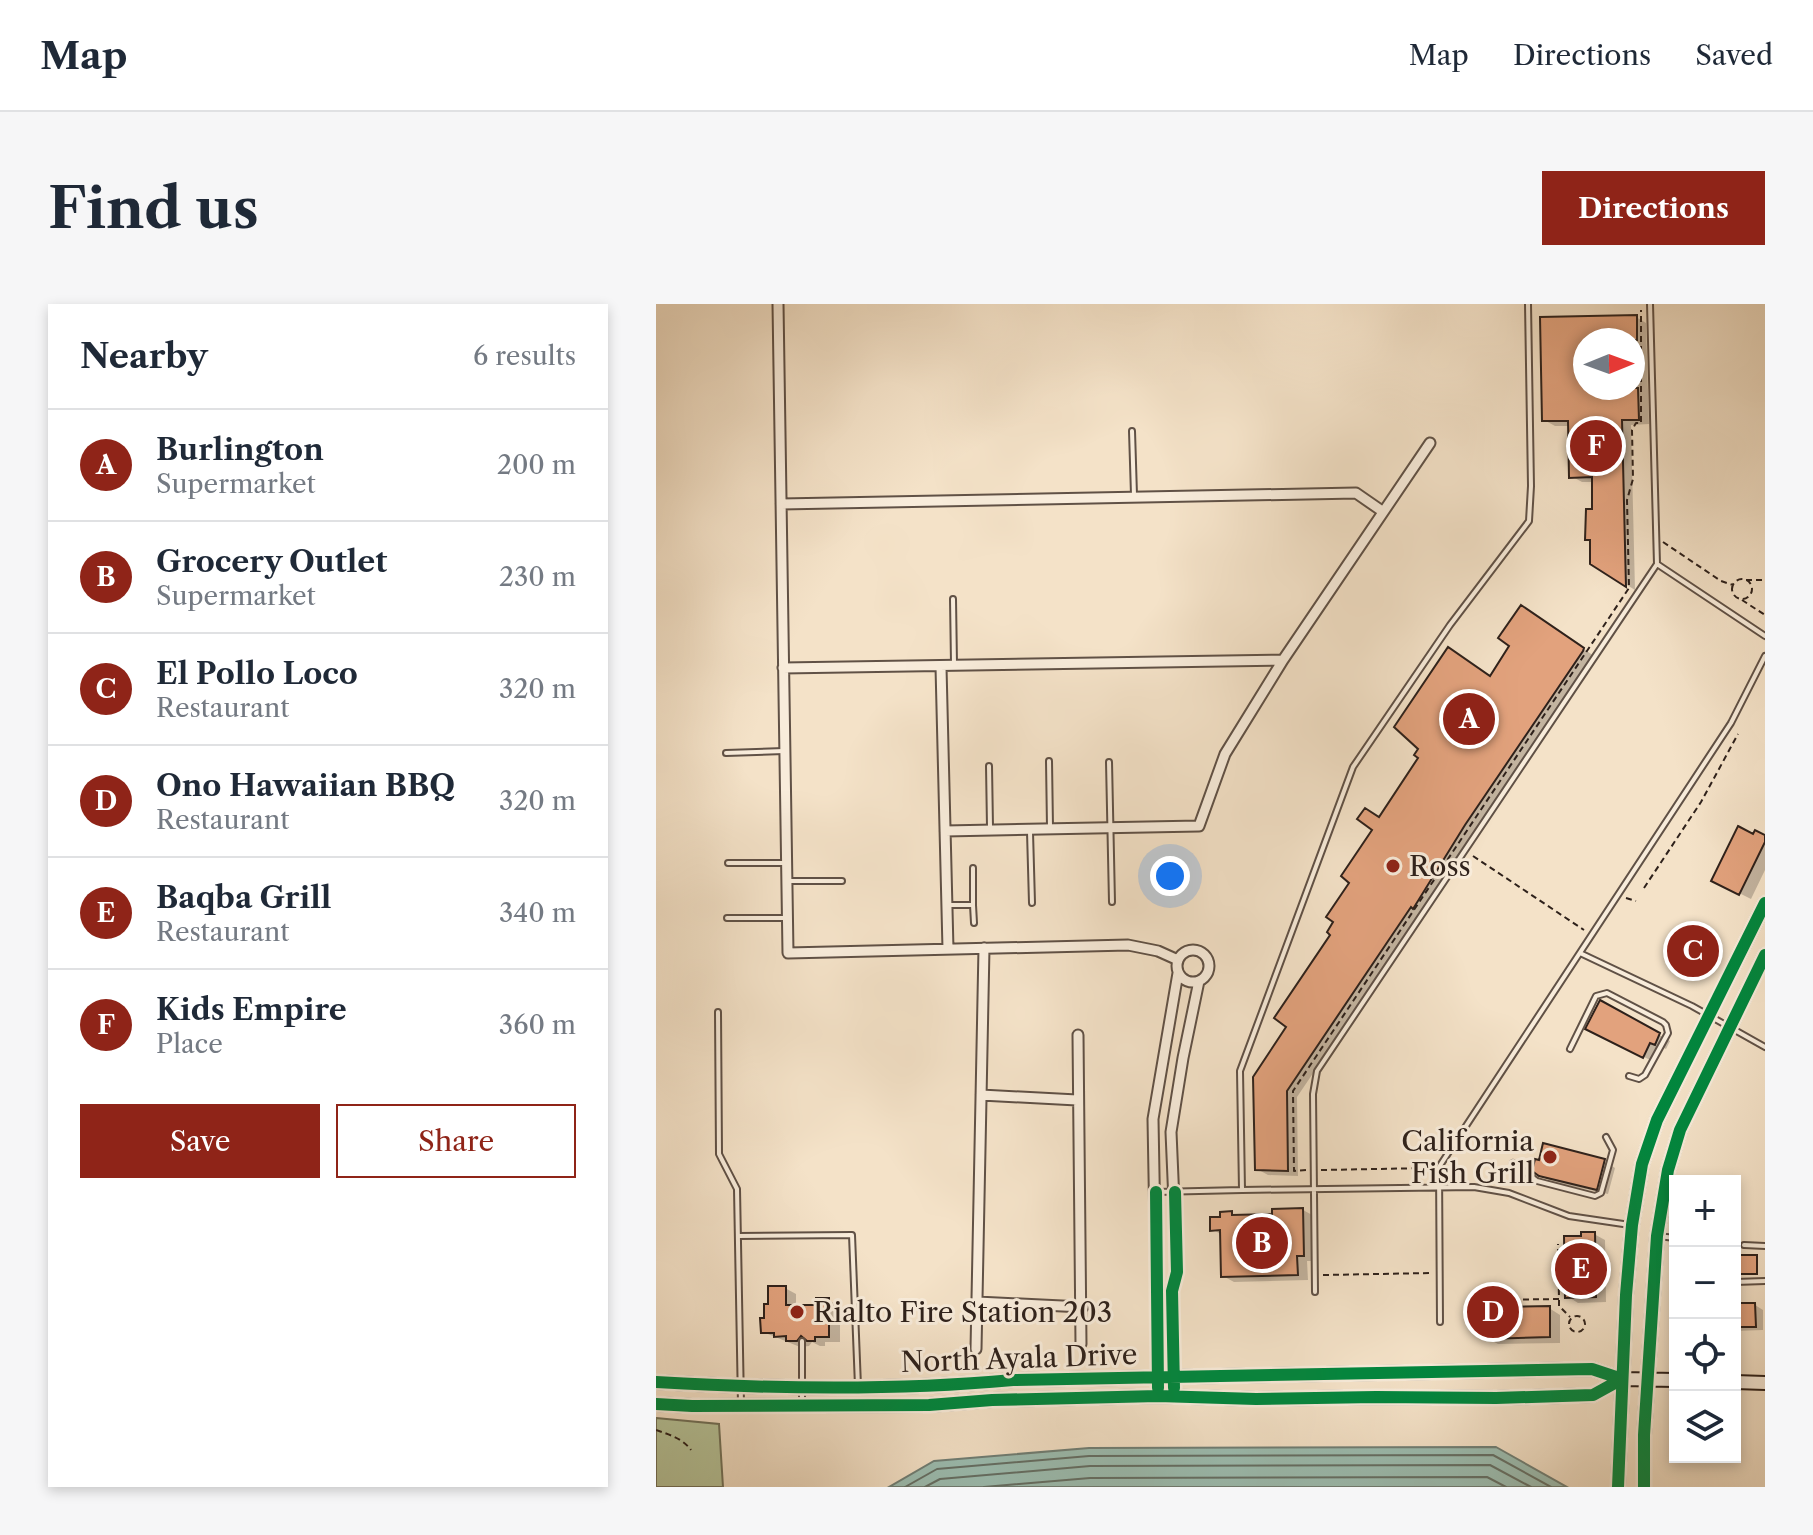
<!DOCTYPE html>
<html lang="en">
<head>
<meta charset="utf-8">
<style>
	:root { --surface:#fff; --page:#f6f6f7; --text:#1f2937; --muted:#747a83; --line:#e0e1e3; --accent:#8f2418 }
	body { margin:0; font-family:"Libre Caslon Text",serif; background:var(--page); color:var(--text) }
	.controls { position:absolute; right:24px; bottom:24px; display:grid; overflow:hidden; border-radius:0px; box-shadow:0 4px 12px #0003 }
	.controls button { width:72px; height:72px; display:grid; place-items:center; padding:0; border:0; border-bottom:2px solid var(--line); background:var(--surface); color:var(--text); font:40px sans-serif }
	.compass { position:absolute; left:917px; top:24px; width:72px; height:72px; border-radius:50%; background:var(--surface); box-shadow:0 4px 12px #0003; rotate:89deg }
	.you { position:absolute; left:514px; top:572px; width:28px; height:28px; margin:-20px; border:6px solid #fff; border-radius:50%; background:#1a73e8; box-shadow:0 0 0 12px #1a73e833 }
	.badge { display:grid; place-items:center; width:52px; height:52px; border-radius:50%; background:var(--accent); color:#fff; font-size:26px; font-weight:700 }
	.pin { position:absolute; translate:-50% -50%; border:4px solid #fff; box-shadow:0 2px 8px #0006 }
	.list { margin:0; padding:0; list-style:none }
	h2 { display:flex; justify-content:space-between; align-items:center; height:104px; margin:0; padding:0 32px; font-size:34px }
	h2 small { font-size:26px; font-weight:400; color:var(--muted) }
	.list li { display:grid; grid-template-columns:52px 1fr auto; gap:24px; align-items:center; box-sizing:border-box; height:112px; padding:0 32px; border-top:2px solid var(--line) }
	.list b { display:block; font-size:30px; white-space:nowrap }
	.list p { margin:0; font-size:26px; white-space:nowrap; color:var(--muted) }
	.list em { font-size:26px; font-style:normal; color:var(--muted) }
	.actions { display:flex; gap:16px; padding:24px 32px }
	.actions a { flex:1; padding:18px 0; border:2px solid var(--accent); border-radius:0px; text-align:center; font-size:28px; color:var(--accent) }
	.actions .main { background:var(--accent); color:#fff }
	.icon { flex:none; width:44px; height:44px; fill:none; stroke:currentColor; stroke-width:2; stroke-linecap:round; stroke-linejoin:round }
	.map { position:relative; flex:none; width:1109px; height:1183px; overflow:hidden; border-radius:0px }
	header { display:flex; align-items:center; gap:48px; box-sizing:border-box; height:112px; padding:0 40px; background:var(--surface); border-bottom:2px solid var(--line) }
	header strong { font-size:38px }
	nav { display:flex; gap:44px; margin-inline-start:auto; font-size:28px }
	.intro { display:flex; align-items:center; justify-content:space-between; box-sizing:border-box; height:192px; padding:0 48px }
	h1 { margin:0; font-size:56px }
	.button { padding:20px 36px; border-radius:0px; background:var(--accent); color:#fff; font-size:28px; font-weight:700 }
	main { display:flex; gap:48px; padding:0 48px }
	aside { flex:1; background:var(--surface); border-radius:0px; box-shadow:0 4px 12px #0003 }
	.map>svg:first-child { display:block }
	.green { fill:#b6c49a; stroke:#72725a; stroke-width:2 }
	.water { fill:#9cbeb2; stroke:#707f76; stroke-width:2 }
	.shadow { fill:#0003; fill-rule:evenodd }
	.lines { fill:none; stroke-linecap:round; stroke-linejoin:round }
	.shore { stroke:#657066; stroke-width:2 }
	.building { fill:#e2a27d; stroke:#2e211b; stroke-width:2 }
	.lane-casing { stroke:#605146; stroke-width:8 }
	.street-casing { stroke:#605146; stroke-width:13 }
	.secondary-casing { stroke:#2e211b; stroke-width:16 }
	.path { stroke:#2e211b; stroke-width:2; stroke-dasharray:6 4; stroke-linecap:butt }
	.lane { stroke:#f8ecdb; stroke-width:4 }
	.street { stroke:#f8ecdb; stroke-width:9 }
	.secondary { stroke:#f8ecdb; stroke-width:12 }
	.cycleway-casing { stroke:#f8ecdb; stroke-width:17 }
	.cycleway { stroke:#00873e; stroke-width:12 }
	.poi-dot { fill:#8f2418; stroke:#f8ecdb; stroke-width:3 }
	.labels { text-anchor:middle; stroke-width:6; stroke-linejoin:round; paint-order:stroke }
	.poi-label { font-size:28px; fill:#2e211b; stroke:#f8ecdb; text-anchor:start }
	.street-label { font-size:28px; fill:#2e211b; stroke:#f8ecdb }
</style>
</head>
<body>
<header>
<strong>Map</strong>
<nav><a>Map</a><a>Directions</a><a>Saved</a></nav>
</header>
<div class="intro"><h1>Find us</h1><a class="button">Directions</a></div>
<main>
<aside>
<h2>Nearby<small>6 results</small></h2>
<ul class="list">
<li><span class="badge">A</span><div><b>Burlington</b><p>Supermarket</p></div><em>200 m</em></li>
<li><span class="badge">B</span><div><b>Grocery Outlet</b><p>Supermarket</p></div><em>230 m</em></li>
<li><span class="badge">C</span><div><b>El Pollo Loco</b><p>Restaurant</p></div><em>320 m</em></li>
<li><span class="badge">D</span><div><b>Ono Hawaiian BBQ</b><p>Restaurant</p></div><em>320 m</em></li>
<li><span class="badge">E</span><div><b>Baqba Grill</b><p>Restaurant</p></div><em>340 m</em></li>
<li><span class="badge">F</span><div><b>Kids Empire</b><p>Place</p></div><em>360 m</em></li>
</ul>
<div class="actions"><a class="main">Save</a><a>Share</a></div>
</aside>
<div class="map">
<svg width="1109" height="1183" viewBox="0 0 1109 1183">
	<rect width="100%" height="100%" fill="#f4e2c8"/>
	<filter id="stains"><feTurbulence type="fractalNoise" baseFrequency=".0025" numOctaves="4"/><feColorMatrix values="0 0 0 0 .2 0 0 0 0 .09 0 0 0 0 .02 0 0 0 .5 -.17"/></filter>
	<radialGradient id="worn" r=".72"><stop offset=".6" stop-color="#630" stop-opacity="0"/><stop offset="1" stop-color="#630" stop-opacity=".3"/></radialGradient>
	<!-- green -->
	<path class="green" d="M0,1114L63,1120L67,1183H0Z"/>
	<!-- water -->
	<path class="water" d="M840,1143L911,1183H233L278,1157L433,1144Z"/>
	<!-- shadow -->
	<path class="shadow" d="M980,13L990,19L993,120L975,121L979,286L936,259V237L931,234L938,207V178H926L915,172V122H899L888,116L886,15ZM929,36H977V84H929Z
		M877,310L938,352L820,527L769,610L766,608L641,793L642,872L612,871L601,865L633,722L677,630L724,515L835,374Z
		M1098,532L1109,533V566L1095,595L1069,582Z
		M1052,638L1060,642L1053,657L1049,655L1042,672L1027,665Z
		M945,699L1014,737L1010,745L1006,743L998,758L943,730Z
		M888,842L948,857L959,864L952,890L896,878L884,871Z
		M647,906L658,912L659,957H651L652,976L578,978L567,972L566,931L556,925L566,915L575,909L582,913L618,912Z
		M938,930L949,936L950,998L922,999L911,992L927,934Z
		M129,984L140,990V1003H158L172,996L184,1002V1038H169V1042H164L156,1038L153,1042L144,1043L107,1028L114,1001Z
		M1079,1001H1099L1107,1006V1026L1079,1027Z
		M893,1004L904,1011V1039L842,1040L831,1034Z"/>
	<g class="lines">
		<!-- shore -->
		<path class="shore" d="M249,1183L281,1165L433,1152L837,1151L895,1183
			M269,1183L284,1175L434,1162L834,1161L875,1183
			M328,1183L434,1174L831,1173L850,1183"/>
	</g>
	<!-- building -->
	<path class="building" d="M981,11V36H929V84H982L983,116H966L970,283L934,260V236H929L930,205H936V173L913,174L912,117H886L884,13Z
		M865,301L928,344L927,347L809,521L757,605L755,603L631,787L632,867L599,866L597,773L630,723L618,714L674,631L671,628L677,618L670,613L693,579L685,572L716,526L701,515L709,504L723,513L762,454L758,451L762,445L738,423L792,343L834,372L853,342L842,334Z
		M1082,522L1097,530L1099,526L1109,531V538L1083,591L1055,577Z
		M1032,627L1053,636L1045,654L1041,652L1034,669L1016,661Z
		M944,696L1004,729L999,741L994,739L987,754L929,725Z
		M887,839L949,855L941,886L883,872L876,867L879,855L883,856Z
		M647,904L648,952H641L642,971L565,973L564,926L554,927V913H564V908L576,907V911L616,910V905Z
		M925,928H939L940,993L909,994L908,932H925Z
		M1079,951H1101V970H1079Z
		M112,982H130V1001H157L160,1000V994H173V1033H159V1037H151L145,1032L141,1037H130V1032L118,1033V1029H105L104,1014H108V1000H112Z
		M1079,999H1099L1100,1023H1079Z
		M894,1002V1033L829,1035V1021H833V1003Z"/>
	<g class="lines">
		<!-- lane casing -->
		<g class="lane-casing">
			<path id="lane" d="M476,127L478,191
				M1001,260L1109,332
				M297,295L298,360
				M70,449L128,447
				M393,457L394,523
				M453,458L456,598
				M333,462L334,523
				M374,528L376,599
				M72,559H128
				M133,577H186
				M293,601H317V564
				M317,601L318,619
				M71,614H129
				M924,649L1036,702L1109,743
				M62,708L63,850L81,885L85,1100
				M914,745L940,692L951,689L1007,718L1010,721L1012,729L989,771L983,775L973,772
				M857,859L881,877L939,892L945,889L957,846L950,833
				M586,886L818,883L853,889L913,912L974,921
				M500,888L586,886L584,767L697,463L794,321L873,217L875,182L872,0
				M82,932L196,931L202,1082
				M1002,932L1019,934
				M1088,941L1109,942
				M1079,978L1109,977
				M659,988L657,790L661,767L1001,260L994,0
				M784,1018L783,863L1075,419L1109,352
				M146,1037V1099"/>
		</g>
		<!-- street casing -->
		<g class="street-casing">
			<path id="street" d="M122,0L132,649L472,641L502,647L522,656
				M125,200L700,189L726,207
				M285,363L292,645
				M127,364L627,356
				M289,527L543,522L569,450L627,356L774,139
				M521 662a16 16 0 1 1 32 0a16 16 0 1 1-32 0Z
				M422,731L425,1040
				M325,791L421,796
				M321,998L427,1003
				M320,1045L328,644
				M502,1092L497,815L522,669
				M518,1092L516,987L521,968L515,828L527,754L543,677"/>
		</g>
		<!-- secondary casing -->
		<g class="secondary-casing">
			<path id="secondary" d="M0,1078C119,1085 238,1087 357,1076L936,1065L966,1075L1019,1076
				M1079,1078L1109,1079
				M0,1100L36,1102L273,1101L336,1096L502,1092L600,1095L720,1093L840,1094L937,1091L966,1075
				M962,1183L970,991L976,921L986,860L1001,816L1109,599
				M988,1183V1131L1001,932L1012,866L1024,826L1109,651"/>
		</g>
		<!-- path -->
		<path class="path" d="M1007,238L1065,277L1077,281
			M1076 285a10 10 0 1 1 20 0a10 10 0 1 1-20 0Z
			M1090,276H1109
			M1086,296L1109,311
			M817,552L928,626
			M988,584L1045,498L1082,430
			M970,594L980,597
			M650,866L638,867L637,787L973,284L971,196L977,175L976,126L980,119H985V6
			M665,866L774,864
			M667,971L775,969
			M827,986V996L903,995L902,940
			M903,996V1002L914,1013
			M913 1020a8 8 0 1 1 16 0a8 8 0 1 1-16 0Z
			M0,1126C14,1131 26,1134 35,1146"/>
		<!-- lane -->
		<use href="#lane" class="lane"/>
		<!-- street -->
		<use href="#street" class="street"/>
		<!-- secondary -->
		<use href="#secondary" class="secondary"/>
		<!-- cycleway casing -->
		<g class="cycleway-casing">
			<path id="cycleway" d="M500,888L502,1084
				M0,1078C119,1085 238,1087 357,1076L936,1065L966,1075
				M518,1084L516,987L521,968L519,888
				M0,1100L36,1102L273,1101L336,1096L502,1092L600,1095L720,1093L840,1094L937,1091L966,1075
				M962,1183L970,991L976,921L986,860L1001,816L1109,599
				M988,1183V1131L1001,932L1012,866L1024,826L1109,651"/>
		</g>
		<!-- cycleway -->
		<use href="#cycleway" class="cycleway"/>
	</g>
	<!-- markers -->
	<g class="poi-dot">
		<circle cx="737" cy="562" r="8"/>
		<circle cx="894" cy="853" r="8"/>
		<circle cx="141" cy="1008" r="8"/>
	</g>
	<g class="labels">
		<!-- poi labels -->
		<g class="poi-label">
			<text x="753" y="572">Ross</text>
			<text x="878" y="847" text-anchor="end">California<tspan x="878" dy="32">Fish Grill</tspan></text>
			<text x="157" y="1018">Rialto Fire Station 203</text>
		</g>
		<!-- street labels -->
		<g class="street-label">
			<text transform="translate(363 1054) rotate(-2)" y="10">North Ayala Drive</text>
		</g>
	</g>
	<rect width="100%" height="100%" filter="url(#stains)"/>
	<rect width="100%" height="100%" fill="url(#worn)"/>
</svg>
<div class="controls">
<button>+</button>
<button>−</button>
<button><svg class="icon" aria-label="locate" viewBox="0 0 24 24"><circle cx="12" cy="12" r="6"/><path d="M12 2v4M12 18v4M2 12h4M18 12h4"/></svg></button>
<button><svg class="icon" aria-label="layers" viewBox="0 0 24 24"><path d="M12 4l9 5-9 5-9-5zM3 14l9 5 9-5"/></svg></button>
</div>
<svg class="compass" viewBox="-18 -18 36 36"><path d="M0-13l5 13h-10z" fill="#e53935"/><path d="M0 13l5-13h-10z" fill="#747a83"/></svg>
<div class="you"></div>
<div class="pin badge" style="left:813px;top:415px">A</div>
<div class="pin badge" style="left:606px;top:939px">B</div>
<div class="pin badge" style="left:1037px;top:647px">C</div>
<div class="pin badge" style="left:837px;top:1008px">D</div>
<div class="pin badge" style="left:925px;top:965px">E</div>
<div class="pin badge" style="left:940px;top:142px">F</div>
</div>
</main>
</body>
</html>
